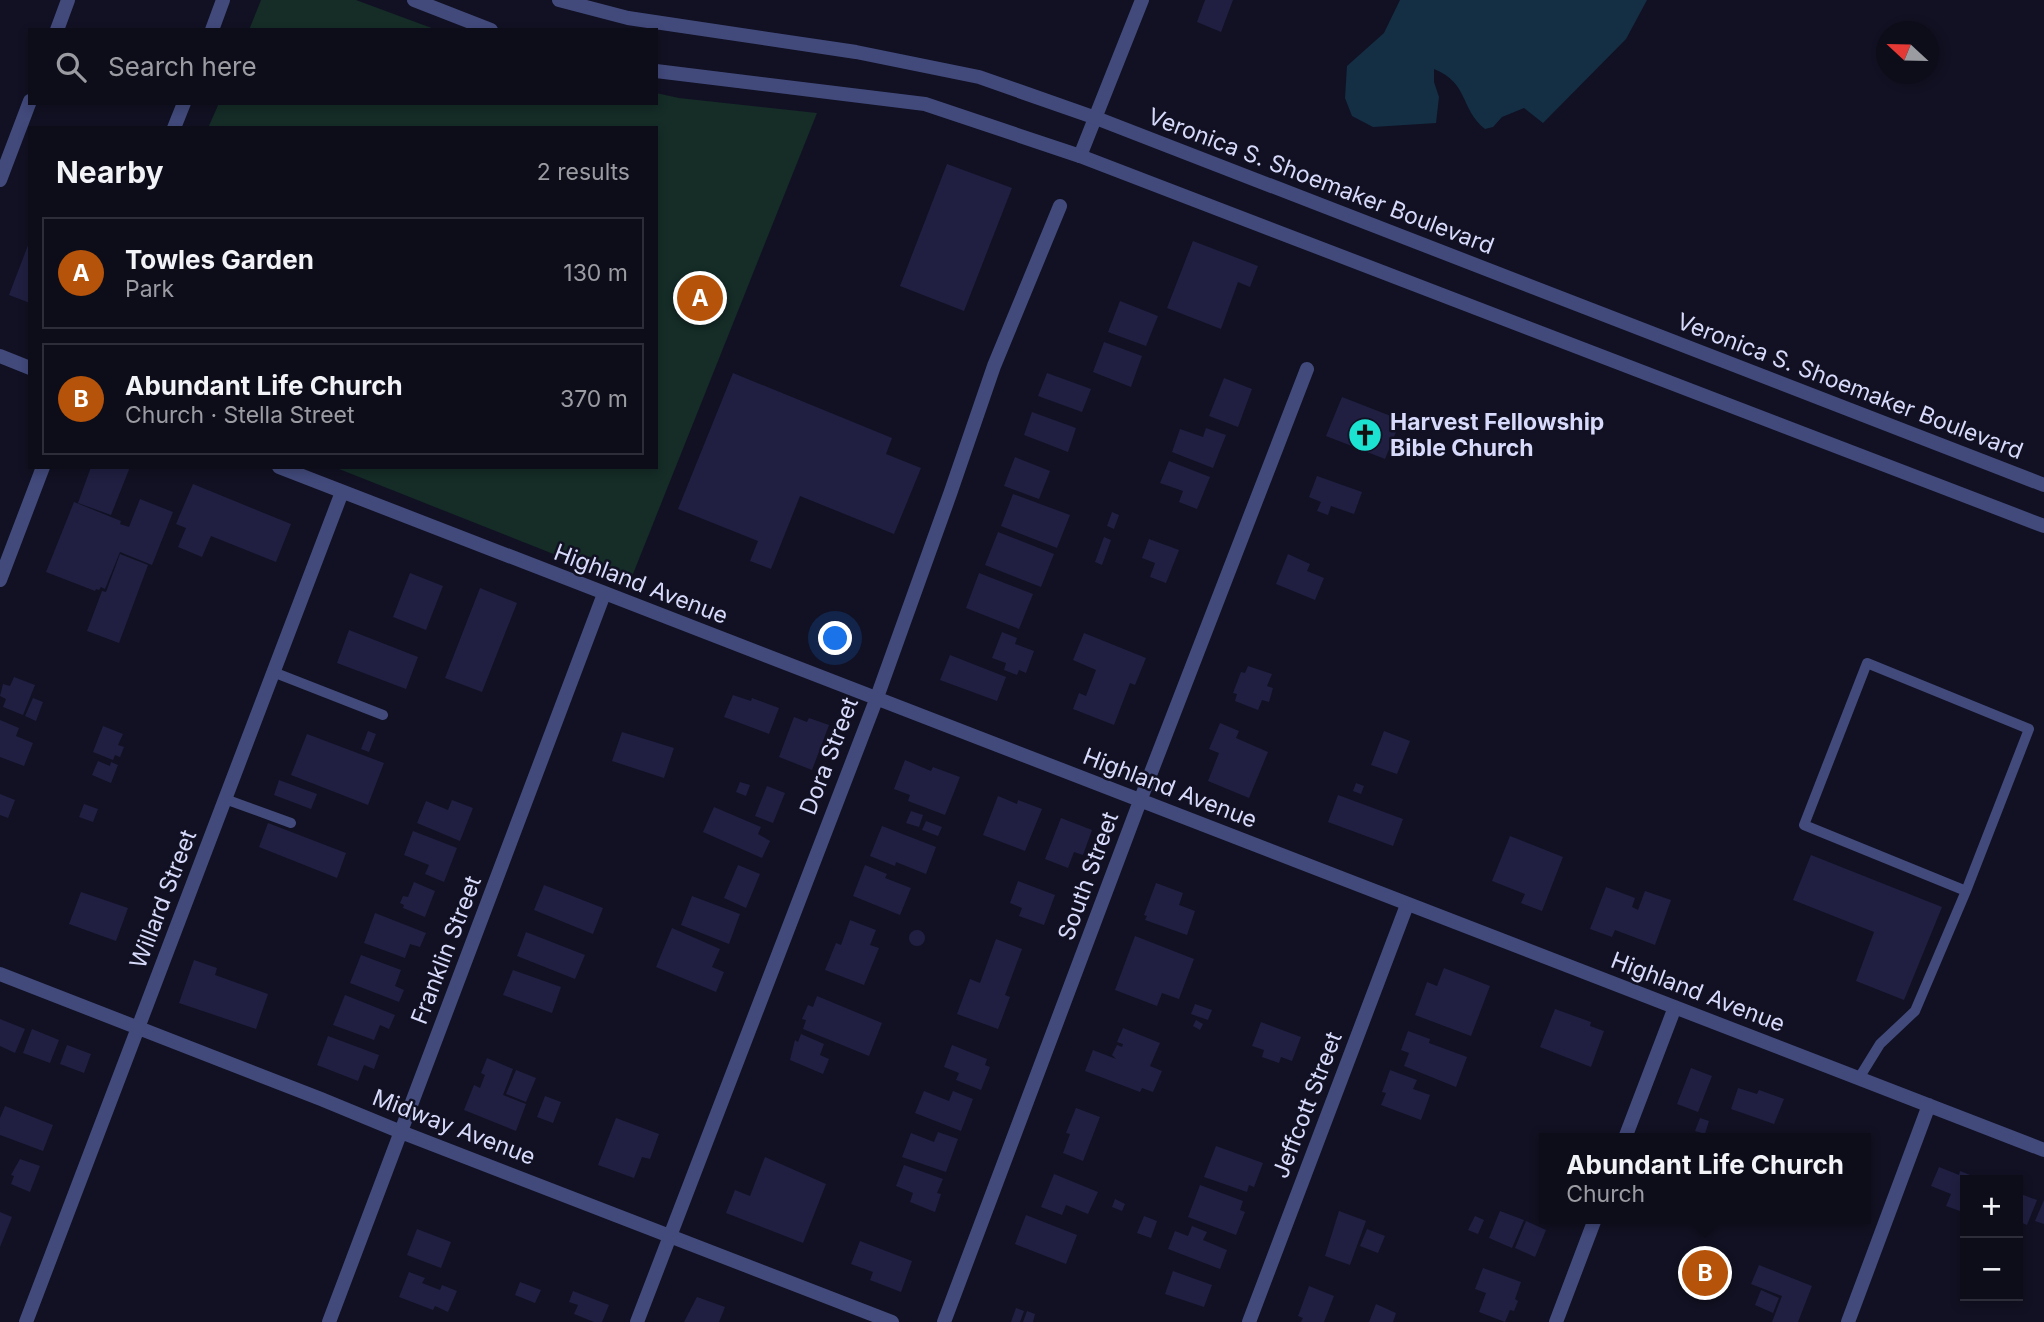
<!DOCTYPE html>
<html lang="en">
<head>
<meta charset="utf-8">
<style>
	:root { --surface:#0d0d1a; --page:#161623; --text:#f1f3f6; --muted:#9a9ca2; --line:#2d2d39; --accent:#b45309 }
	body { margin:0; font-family:Inter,sans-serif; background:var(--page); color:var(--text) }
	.controls { position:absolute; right:21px; bottom:21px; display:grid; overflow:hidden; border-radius:0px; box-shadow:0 4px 10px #0003 }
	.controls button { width:63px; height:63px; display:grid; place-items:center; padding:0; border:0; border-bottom:2px solid var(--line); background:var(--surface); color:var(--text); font:35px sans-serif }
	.compass { position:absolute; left:1876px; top:21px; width:63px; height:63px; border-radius:50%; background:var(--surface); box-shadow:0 4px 10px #0003; rotate:292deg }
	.you { position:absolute; left:836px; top:639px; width:24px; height:24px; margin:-18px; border:5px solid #fff; border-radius:50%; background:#1a73e8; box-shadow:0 0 0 10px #1a73e833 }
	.badge { display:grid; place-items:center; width:46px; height:46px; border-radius:50%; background:var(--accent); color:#fff; font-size:23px; font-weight:700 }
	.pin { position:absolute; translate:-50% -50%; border:4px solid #fff; box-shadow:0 2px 7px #0006 }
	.popup { position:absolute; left:1539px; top:1133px; width:332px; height:91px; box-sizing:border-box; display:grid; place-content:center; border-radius:0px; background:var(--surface); filter:drop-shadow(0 2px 5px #0005); font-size:23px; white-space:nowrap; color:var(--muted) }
	.popup b { font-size:26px; color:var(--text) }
	.popup::after { content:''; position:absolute; left:50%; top:100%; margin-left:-14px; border:14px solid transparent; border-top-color:var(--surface) }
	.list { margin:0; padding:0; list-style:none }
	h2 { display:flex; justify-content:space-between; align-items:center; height:91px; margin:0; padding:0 28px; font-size:30px }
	h2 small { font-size:23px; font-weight:400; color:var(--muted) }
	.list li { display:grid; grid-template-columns:46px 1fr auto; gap:21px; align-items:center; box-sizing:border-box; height:112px; margin:0 14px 14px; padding:0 14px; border:2px solid var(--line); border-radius:0px }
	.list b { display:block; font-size:26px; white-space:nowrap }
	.list p { margin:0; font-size:23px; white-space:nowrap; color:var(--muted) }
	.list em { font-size:23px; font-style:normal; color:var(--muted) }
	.icon { flex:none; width:38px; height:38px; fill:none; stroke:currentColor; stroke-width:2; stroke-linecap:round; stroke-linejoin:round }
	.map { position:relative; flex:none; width:2044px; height:1322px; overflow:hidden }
	.search { position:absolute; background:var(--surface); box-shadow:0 4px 10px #0003; left:28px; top:28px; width:630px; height:77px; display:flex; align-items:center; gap:18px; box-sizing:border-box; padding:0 24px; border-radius:0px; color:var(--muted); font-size:26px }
	.panel { position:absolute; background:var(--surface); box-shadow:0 4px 10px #0003; left:28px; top:126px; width:630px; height:343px; border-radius:0px }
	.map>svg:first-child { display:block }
	.green { fill:#152c27 }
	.water { fill:#142f44 }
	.building { fill:#201f41 }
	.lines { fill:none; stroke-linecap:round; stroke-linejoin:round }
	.service { stroke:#424a7c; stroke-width:10 }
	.minor { stroke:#424a7c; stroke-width:14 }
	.tertiary { stroke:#424a7c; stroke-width:14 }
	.labels { text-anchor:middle; stroke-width:5; stroke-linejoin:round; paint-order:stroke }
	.street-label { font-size:23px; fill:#d7dafa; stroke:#111123 }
	.poi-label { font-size:23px; font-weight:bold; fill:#d7dafa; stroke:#111123; text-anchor:start }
</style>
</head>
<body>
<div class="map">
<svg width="2044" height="1322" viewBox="0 0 2044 1322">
	<rect width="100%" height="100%" fill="#111123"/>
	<!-- green -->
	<path class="green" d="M261,0H356L437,30H249Z
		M656,93L679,98L817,113L629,584L334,467H656V128H208L219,103H656Z"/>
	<!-- water -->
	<path class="water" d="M1400,0H1647L1626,39L1543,123L1524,108L1502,117L1493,127L1485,129C1460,109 1469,83 1434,69V82L1439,97L1436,123L1373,127L1352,116L1345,98L1347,66L1384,33Z"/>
	<!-- building -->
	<path class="building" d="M1205,0H1233L1221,32L1197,22Z
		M947,164L1012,188L964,311L900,286Z
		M30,240V303L9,295Z
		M1193,241L1258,266L1250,287L1238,282L1221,329L1167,308Z
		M1120,301L1158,316L1146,346L1108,332Z
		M1104,342L1142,356L1131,387L1093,372Z
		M733,373L892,438L886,454L921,468L894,534L800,496L771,569L750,561L758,541L678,509Z
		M1047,373L1091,389L1082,412L1038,396Z
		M1224,378L1252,389L1238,427L1209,416Z
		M1342,397L1401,420L1385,459L1326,436Z
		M1032,412L1076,428L1068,452L1024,435Z
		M1206,428L1226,435L1213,468L1172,452L1180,429L1203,437Z
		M1015,457L1050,471L1039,499L1004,486Z
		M1169,461L1210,477L1197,509L1179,502L1183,491L1160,483Z
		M91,467H130L111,515L78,503Z
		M1317,476L1362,492L1354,514L1331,506L1328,515L1317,511L1321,502L1309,497Z
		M193,484L291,524L276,562L211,536L202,557L178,547L186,528L176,524Z
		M1013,494L1070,515L1057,548L1001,526Z
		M140,499L173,512L152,565L120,552L105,589L101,587L99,590L96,589L95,591L46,572L74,502L121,521L120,524L129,527Z
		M1112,512L1119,515L1114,529L1107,526Z
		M998,532L1054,554L1041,587L985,565Z
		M1104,537L1111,540L1102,565L1095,562Z
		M1149,539L1179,550L1166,583L1150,577L1155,563L1142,558Z
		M120,554L148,565L119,643L87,631L102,591L106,592Z
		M1288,554L1310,564L1307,571L1324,578L1315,600L1276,584Z
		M410,573L443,586L426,630L393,617Z
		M979,573L1033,594L1019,629L966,608Z
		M480,588L517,603L482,692L445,678Z
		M349,630L418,657L406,689L337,663Z
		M1002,632L1017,638L1015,644L1034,651L1026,673L1019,670L1017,675L1004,670L1006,663L992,658Z
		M1084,633L1146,658L1135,685L1130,683L1114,725L1073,709L1079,693L1086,696L1096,670L1073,660Z
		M950,655L1006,677L997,701L940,680Z
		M1248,666L1272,674L1267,686L1273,688L1269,702L1262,700L1258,710L1235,701L1237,694L1233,693L1241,672L1245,673Z
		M14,677L35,685L23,715L3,707L6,699L0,696L3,684L10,686Z
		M733,695L751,701L752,698L779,708L769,734L724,717Z
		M33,698L43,702L36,721L25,716Z
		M794,717L807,722L809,718L829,725L812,770L779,757Z
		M0,720L19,728L16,736L33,743L24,766L0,757Z
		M1220,723L1239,731L1236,738L1268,752L1249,798L1208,781L1219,753L1209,749Z
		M103,726L123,734L118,745L124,747L120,757L115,755L113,760L93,752Z
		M368,731L376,734L369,752L361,749Z
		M1384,731L1410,741L1397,774L1371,765Z
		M622,732L674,748L664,778L612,761Z
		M307,734L384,763L368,805L291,775Z
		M905,760L931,771L933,767L960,777L945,815L908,801L910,795L894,789Z
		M98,761L110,766L111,762L118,765L111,783L92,775Z
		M279,780L317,794L311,809L274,795Z
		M740,782L750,785L746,796L736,792Z
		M1356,783L1364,786L1361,794L1353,791Z
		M767,786L785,793L773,823L755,816Z
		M0,794L15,800L8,818L0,815Z
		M1338,795L1403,819L1393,846L1328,822Z
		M998,796L1017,804L1018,800L1042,809L1025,851L983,835Z
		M452,800L473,808L460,841L417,823L426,801L448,810Z
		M84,804L98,809L93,822L79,817Z
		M714,807L761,827L758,834L770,841L762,858L703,832Z
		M911,811L923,815L919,827L906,823Z
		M1061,818L1092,830L1083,855L1074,852L1068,868L1045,859Z
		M926,821L942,827L938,836L922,830Z
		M268,823L346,853L337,878L259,847Z
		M882,826L936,847L926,874L896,862L895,866L870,856Z
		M413,831L457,848L444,882L425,874L429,865L404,855Z
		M1510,836L1563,857L1542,911L1521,903L1525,894L1492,881Z
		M1811,855L1942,907L1904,1000L1856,981L1874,932L1793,900Z
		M738,865L760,874L746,908L724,898Z
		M865,865L887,874L885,878L911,888L900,915L853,896Z
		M1018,881L1055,895L1044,925L1019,916L1022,908L1010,903Z
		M414,882L435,891L425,917L403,908L404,905L400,903L403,896L408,897Z
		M1156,883L1183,893L1179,905L1195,911L1187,935L1145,920L1147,916L1144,915Z
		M544,885L603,908L593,934L534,910Z
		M1606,887L1635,898L1632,907L1638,910L1645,891L1671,900L1655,945L1615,930L1612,937L1590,929Z
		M81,892L128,908L116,941L69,924Z
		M692,896L740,914L729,944L681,925Z
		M375,913L426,933L420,947L410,944L405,958L364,943Z
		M850,920L876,930L870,945L879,948L864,985L825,970L836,943L841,945Z
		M672,928L720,949L712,967L724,972L716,992L656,967Z
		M909 938a8 8 0 1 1 16 0a8 8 0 1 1-16 0Z
		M526,932L585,955L575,979L517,956Z
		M1135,936L1194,959L1179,999L1162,993L1157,1006L1115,990Z
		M996,939L1022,949L1005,995L1010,997L998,1029L957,1014L970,979L980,983Z
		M361,955L401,970L395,986L404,990L399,1002L350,983Z
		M194,960L217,968L215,975L268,994L256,1029L179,1003Z
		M1444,968L1490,986L1471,1036L1415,1015L1427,982L1437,986Z
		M513,970L561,987L552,1013L503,995Z
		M345,995L395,1015L389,1029L380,1025L374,1040L333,1025Z
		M817,996L882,1023L869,1056L803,1029L806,1020L802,1019L808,1005L813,1007Z
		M1195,1004L1212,1010L1208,1020L1191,1014Z
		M1555,1009L1591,1022L1590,1026L1604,1031L1591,1067L1540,1047Z
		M0,1019L25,1029L15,1053L0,1046Z
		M1196,1020L1203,1024L1200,1030L1193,1026Z
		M1261,1022L1301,1037L1292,1061L1281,1057L1279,1063L1262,1057L1264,1050L1252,1046Z
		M1123,1028L1160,1043L1150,1066L1162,1071L1153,1092L1142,1088L1140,1092L1085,1071L1093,1050L1116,1059L1112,1055L1117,1045L1122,1047L1123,1044L1117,1042Z
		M32,1029L59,1040L50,1063L23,1053Z
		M1408,1031L1430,1039L1429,1043L1467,1057L1456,1087L1404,1066L1409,1053L1401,1050Z
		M801,1034L824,1044L820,1055L829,1059L823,1074L790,1060L795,1040L798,1042Z
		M328,1036L379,1055L374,1069L364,1065L358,1081L317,1065Z
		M67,1045L91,1054L84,1073L60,1064Z
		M952,1045L987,1059L985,1065L990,1067L981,1090L956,1080L959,1073L944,1067Z
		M487,1058L513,1069L503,1095L526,1104L516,1131L464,1110L474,1085L480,1088L485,1075L481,1073Z
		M1691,1068L1712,1076L1698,1112L1677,1104Z
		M516,1070L536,1078L526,1102L506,1094Z
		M1390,1070L1417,1080L1413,1089L1430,1095L1421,1120L1381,1105L1386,1093L1382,1092Z
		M1738,1088L1757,1094L1759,1090L1784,1099L1774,1124L1731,1109Z
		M924,1091L949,1101L953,1091L973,1099L961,1131L915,1113Z
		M545,1096L561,1102L553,1123L537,1117Z
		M5,1106L53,1125L43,1151L0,1135V1118Z
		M1076,1108L1100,1117L1083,1161L1063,1153L1070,1134L1066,1133Z
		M616,1118L659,1134L650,1159L642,1157L634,1178L598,1165Z
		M1700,1118L1709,1121L1705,1134L1695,1131Z
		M938,1132L958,1139L946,1172L902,1157L911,1133L934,1142Z
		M1216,1146L1263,1163L1254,1187L1249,1185L1247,1192L1204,1177Z
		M765,1157L826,1184L803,1243L726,1213L735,1190L750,1196Z
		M20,1159L40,1166L30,1192L11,1184L14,1176L11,1175Z
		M904,1165L943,1179L937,1193L941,1194L935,1212L910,1202L913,1193L896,1186Z
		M1939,1167L1959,1175L1960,1171L1983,1180H1965V1200L1960,1211L1946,1206L1951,1194L1931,1186Z
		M1054,1174L1098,1192L1088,1214L1066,1205L1062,1215L1041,1207Z
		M1200,1185L1243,1201L1240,1210L1245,1212L1236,1235L1188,1217Z
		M2018,1193L2037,1200L2027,1225L2018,1221Z
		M1115,1199L1125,1204L1122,1211L1112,1207Z
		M2044,1200V1224L2035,1221Z
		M1339,1211L1366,1221L1350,1265L1325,1256Z
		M1500,1211L1524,1220L1512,1248L1489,1238Z
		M0,1212L12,1217L0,1247Z
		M1026,1215L1077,1235L1066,1264L1015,1244Z
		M1144,1216L1157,1221L1151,1238L1137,1233Z
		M1475,1216L1484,1220L1478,1234L1468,1230Z
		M1526,1221L1546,1230L1535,1257L1515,1248Z
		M1192,1226L1207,1232L1203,1240L1227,1250L1220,1269L1168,1249L1175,1231L1188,1236Z
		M417,1229L451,1242L441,1268L407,1255Z
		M1367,1229L1385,1236L1378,1253L1360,1246Z
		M860,1241L912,1261L901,1292L870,1280L873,1272L851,1264Z
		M1759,1265L1812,1286L1798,1322H1772L1782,1296L1751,1284Z
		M1483,1268L1521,1282L1515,1299L1518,1301L1514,1311L1510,1310L1505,1322L1479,1312L1486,1293L1475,1289Z
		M1173,1271L1212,1285L1204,1307L1165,1294Z
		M409,1272L425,1278L422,1283L440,1290L442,1285L457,1291L448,1312L435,1306L433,1310L399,1297Z
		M520,1282L541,1290L535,1303L515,1295Z
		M1309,1286L1334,1296L1324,1322H1301L1303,1318L1298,1316Z
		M1761,1290L1779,1298L1773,1313L1755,1305Z
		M573,1291L609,1305L602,1322H594L574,1314L578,1305L569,1302Z
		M697,1297L725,1307L719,1322H684Z
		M1376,1304L1396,1313L1393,1322H1369Z
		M1016,1308L1024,1311L1020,1322H1011Z
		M1027,1311L1035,1314L1033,1322H1023Z"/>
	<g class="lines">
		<!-- service -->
		<path class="service" d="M273,672L383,715
			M225,799L291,823
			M1859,1078L1880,1044L1915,1011L1966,891L1804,825L1867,663L2029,729L1966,891"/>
		<!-- minor -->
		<path class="minor" d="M57,30L68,0
			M1080,156L1142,0
			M0,180L30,101
			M0,356L30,368
			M279,467L2044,1150
			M0,974L321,1099L401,1132L892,1322
			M1625,1138L1675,1007
			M26,1322L342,492
			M329,1322L604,594
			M637,1322L876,700L950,494L994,366L1060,206
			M944,1322L1140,801L1307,369
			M1249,1322L1407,905
			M1556,1322L1595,1219
			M1848,1322L1929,1105"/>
		<!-- tertiary -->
		<path class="tertiary" d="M414,0L491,30
			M559,0L628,18L856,52L979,77L1096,118L2044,485
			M212,30L223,0
			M656,71L925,104L1080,156L2044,526
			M174,128L184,103
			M0,580L43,467"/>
	</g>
	<!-- icons -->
	<defs>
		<g id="church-disc" transform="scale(1.75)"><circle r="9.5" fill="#1be2d1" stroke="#111123"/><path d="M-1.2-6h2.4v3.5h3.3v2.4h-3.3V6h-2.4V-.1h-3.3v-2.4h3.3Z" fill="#111"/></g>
	</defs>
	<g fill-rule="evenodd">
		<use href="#church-disc" x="1365" y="435"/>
	</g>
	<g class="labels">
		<!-- street labels -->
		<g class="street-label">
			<text transform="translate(1321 181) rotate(21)" y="8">Veronica S. Shoemaker Boulevard</text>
			<text transform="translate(1850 386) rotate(21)" y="8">Veronica S. Shoemaker Boulevard</text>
			<text transform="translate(641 584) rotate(21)" y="8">Highland Avenue</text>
			<text transform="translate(829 756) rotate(-69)" y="8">Dora Street</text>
			<text transform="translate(1170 788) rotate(21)" y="8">Highland Avenue</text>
			<text transform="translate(1088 876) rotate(-70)" y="8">South Street</text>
			<text transform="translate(163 899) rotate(-69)" y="8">Willard Street</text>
			<text transform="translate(446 950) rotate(-69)" y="8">Franklin Street</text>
			<text transform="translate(1698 992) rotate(21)" y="8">Highland Avenue</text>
			<text transform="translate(1307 1105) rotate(-69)" y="8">Jeffcott Street</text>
			<text transform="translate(454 1127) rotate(21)" y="8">Midway Avenue</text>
		</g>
		<!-- poi labels -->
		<g class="poi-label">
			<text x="1390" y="430">Harvest Fellowship<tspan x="1390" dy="26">Bible Church</tspan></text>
		</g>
	</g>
</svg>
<div class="controls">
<button>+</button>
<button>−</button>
</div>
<svg class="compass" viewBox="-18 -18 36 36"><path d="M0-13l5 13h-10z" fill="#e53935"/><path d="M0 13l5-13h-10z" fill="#9a9ca2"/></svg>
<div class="you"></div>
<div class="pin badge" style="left:700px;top:298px">A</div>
<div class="pin badge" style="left:1705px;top:1273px">B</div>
<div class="popup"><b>Abundant Life Church</b>Church</div>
<div class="search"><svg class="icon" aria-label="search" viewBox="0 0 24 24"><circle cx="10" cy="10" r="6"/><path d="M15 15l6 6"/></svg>Search here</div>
<section class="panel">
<h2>Nearby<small>2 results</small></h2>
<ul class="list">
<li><span class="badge">A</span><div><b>Towles Garden</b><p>Park</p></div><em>130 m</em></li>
<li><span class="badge">B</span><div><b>Abundant Life Church</b><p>Church · Stella Street</p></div><em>370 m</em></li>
</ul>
</section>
</div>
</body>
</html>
